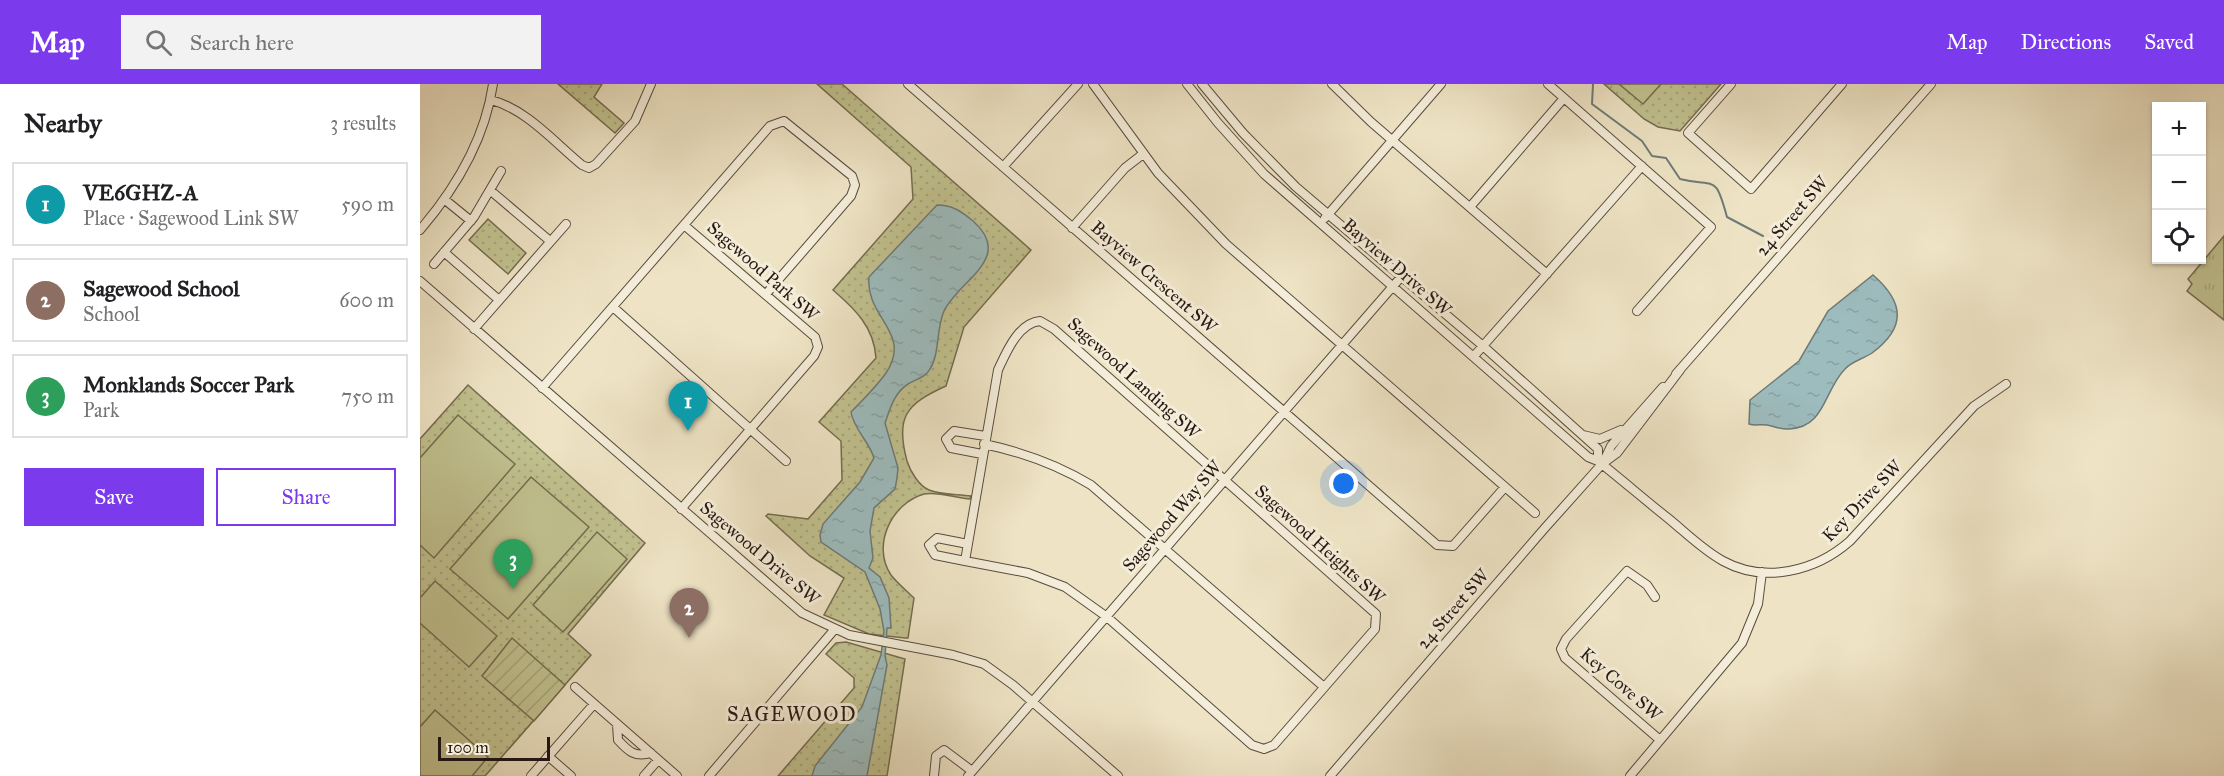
<!DOCTYPE html>
<html lang="en">
<head>
<meta charset="utf-8">
<style>
	:root { --surface:#fff; --page:#f2f2f2; --text:#202124; --muted:#757577; --line:#e0e0e0; --accent:#7c3aed }
	body { margin:0; font-family:"IM FELL Great Primer",serif; background:var(--page); color:var(--text) }
	.controls { position:absolute; right:18px; top:18px; display:grid; overflow:hidden; border-radius:0px; box-shadow:0 2px 4px #0004 }
	.controls button { width:54px; height:54px; display:grid; place-items:center; padding:0; border:0; border-bottom:2px solid var(--line); background:var(--surface); color:var(--text); font:30px sans-serif }
	.scale { position:absolute; left:18px; bottom:15px; width:112px; box-sizing:border-box; padding-left:6px; border:3px solid #271812; border-top:0; font-size:16px; line-height:21px; white-space:nowrap; color:#271812; -webkit-text-stroke:4px #f4edd9; paint-order:stroke }
	.you { position:absolute; left:924px; top:400px; width:21px; height:21px; margin:-15px; border:4px solid #fff; border-radius:50%; background:#1a73e8; box-shadow:0 0 0 9px #1a73e833 }
	.badge { display:grid; place-items:center; width:39px; height:39px; border-radius:50%; background:var(--accent); color:#fff; font-size:20px; font-weight:700 }
	.pin { position:absolute; translate:-50% -50px; filter:drop-shadow(0 2px 3px #0008) }
	.pin::after { content:''; position:absolute; top:32px; width:21px; height:18px; background:inherit; clip-path:polygon(0 0,100% 0,50% 100%) }
	.list { margin:0; padding:0; list-style:none }
	h2 { display:flex; justify-content:space-between; align-items:center; height:78px; margin:0; padding:0 24px; font-size:26px }
	h2 small { font-size:20px; font-weight:400; color:var(--muted) }
	.list li { display:grid; grid-template-columns:39px 1fr auto; gap:18px; align-items:center; box-sizing:border-box; height:84px; margin:0 12px 12px; padding:0 12px; border:2px solid var(--line); border-radius:0px }
	.list b { display:block; font-size:22px; white-space:nowrap }
	.list p { margin:0; font-size:20px; white-space:nowrap; color:var(--muted) }
	.list em { font-size:20px; font-style:normal; color:var(--muted) }
	.actions { display:flex; gap:12px; padding:18px 24px }
	.actions a { flex:1; padding:14px 0; border:2px solid var(--accent); border-radius:0px; text-align:center; font-size:21px; color:var(--accent) }
	.actions .main { background:var(--accent); color:#fff }
	.icon { flex:none; width:33px; height:33px; fill:none; stroke:currentColor; stroke-width:2; stroke-linecap:round; stroke-linejoin:round }
	.map { position:relative; flex:none; width:1804px; height:692px; overflow:hidden }
	header { display:flex; align-items:center; gap:36px; box-sizing:border-box; height:84px; padding:0 30px; background:var(--accent); color:#fff }
	header strong { font-size:28px }
	nav { display:flex; gap:33px; margin-inline-start:auto; font-size:21px }
	.search { width:420px; height:54px; background:var(--page); display:flex; align-items:center; gap:15px; box-sizing:border-box; padding:0 21px; border-radius:0px; color:var(--muted); font-size:22px }
	main { display:flex }
	aside { flex:1; background:var(--surface) }
	.map>svg:first-child { display:block }
	.grass { fill:url(#grass-tufts); stroke:#746c50; stroke-width:1.5 }
	.park { fill:url(#park-dots); stroke:#746c50; stroke-width:1.5 }
	.garden { fill:url(#garden-furrows); stroke:#746c50; stroke-width:1.5 }
	.pitch { fill:#c1c18f; stroke:#746c50; stroke-width:1.5 }
	.water { fill:url(#water-ripples); stroke:#6e7a79; stroke-width:1.5 }
	.lines { fill:none; stroke-linecap:round; stroke-linejoin:round }
	.stream { stroke:#6e7a79; stroke-width:2 }
	.minor-casing { stroke:#594b3f; stroke-width:10 }
	.minor { stroke:#f4edd9; stroke-width:8 }
	.labels { text-anchor:middle; stroke-width:6; stroke-linejoin:round; paint-order:stroke }
	.street-label { font-size:18px; fill:#271812; stroke:#f4edd9 }
	.neighbourhood-label { font-size:20px; letter-spacing:1.5px; fill:#271812; stroke:#f4edd9 }
</style>
</head>
<body>
<header>
<strong>Map</strong>
<div class="search"><svg class="icon" aria-label="search" viewBox="0 0 24 24"><circle cx="10" cy="10" r="6"/><path d="M15 15l6 6"/></svg>Search here</div>
<nav><a>Map</a><a>Directions</a><a>Saved</a></nav>
</header>
<main>
<aside>
<h2>Nearby<small>3 results</small></h2>
<ul class="list">
<li><span class="badge" style="background:#0f9aa8">1</span><div><b>VE6GHZ-A</b><p>Place · Sagewood Link SW</p></div><em>590 m</em></li>
<li><span class="badge" style="background:#8d6e63">2</span><div><b>Sagewood School</b><p>School</p></div><em>600 m</em></li>
<li><span class="badge" style="background:#2e9e5b">3</span><div><b>Monklands Soccer Park</b><p>Park</p></div><em>750 m</em></li>
</ul>
<div class="actions"><a class="main">Save</a><a>Share</a></div>
</aside>
<div class="map">
<svg width="1804" height="692" viewBox="0 0 1804 692">
	<defs>
		<pattern id="grass-tufts" width="24" height="20" patternUnits="userSpaceOnUse" patternTransform="scale(1.5)"><rect width="24" height="20" fill="#c1c18f"/><path d="M3 7l-1-3M5 7V3M7 7l1-3M15 17l-1-3M17 17v-4M19 17l1-3" fill="none" stroke="#a6a57a"/></pattern>
		<pattern id="park-dots" width="8" height="8" patternUnits="userSpaceOnUse" patternTransform="scale(1.5)"><rect width="8" height="8" fill="#c1c18f"/><path d="M2 2h.1M6 6h.1" fill="none" stroke="#a6a57a" stroke-width="1.8" stroke-linecap="round"/></pattern>
		<pattern id="garden-furrows" width="10" height="10" patternUnits="userSpaceOnUse" patternTransform="scale(1.5)"><rect width="10" height="10" fill="#c1c18f"/><path d="M-1 1l2-2M0 10L10 0M9 11l2-2" fill="none" stroke="#a6a57a"/></pattern>
		<pattern id="water-ripples" width="26" height="14" patternUnits="userSpaceOnUse" patternTransform="scale(1.5)"><rect width="26" height="14" fill="#9dbcbe"/><path d="M2 4q2-2 4 0t4 0M15 11q2-2 4 0t4 0" fill="none" stroke="#87a1a2"/></pattern>
	</defs>
	<rect width="100%" height="100%" fill="#eee4c5"/>
	<filter id="stains"><feTurbulence type="fractalNoise" baseFrequency=".00333" numOctaves="4"/><feColorMatrix values="0 0 0 0 .2 0 0 0 0 .09 0 0 0 0 .02 0 0 0 .5 -.17"/></filter>
	<radialGradient id="worn" r=".72"><stop offset=".6" stop-color="#630" stop-opacity="0"/><stop offset="1" stop-color="#630" stop-opacity=".3"/></radialGradient>
	<!-- grass -->
	<path class="grass" d="M1804,152V236L1767,207L1772,200L1768,195Z"/>
	<!-- park -->
	<path class="park" d="M138,0H182L174,13L204,39L195,49Z
		M397,0H422L611,166L544,243L526,302C486,320 475,333 487,377C490,387 499,402 509,406C521,411 538,410 551,412L550,415C537,414 516,407 504,410C472,419 451,461 471,491C477,499 487,507 494,514L488,554H485L449,550L404,531L424,494L390,472L346,432L348,430L388,435L422,396L421,357L399,338L456,274C454,243 435,225 413,206L493,115L491,83Z
		M1184,0H1301L1260,47L1238,43L1224,35Z
		M68,135L106,169L88,190L49,156Z
		M48,301L225,459L148,550L171,571L65,692H0V355Z
		M426,558L485,575L467,692H358L434,604V594L406,570L416,559Z"/>
	<!-- garden -->
	<path class="garden" d="M92,554L145,601L114,637L62,592Z"/>
	<!-- pitch -->
	<path class="pitch" d="M1199,0H1241L1223,20Z
		M38,331L95,380L14,474L0,461V374Z
		M111,393L169,443L88,535L30,485Z
		M177,448L207,475L143,548L113,521Z
		M15,497L77,552L49,583L0,539V514Z
		M15,626L68,673L52,692H0V643Z"/>
	<!-- water -->
	<path class="water" d="M517,121C532,121 541,127 553,137C595,174 539,196 524,227C516,245 520,269 510,285C505,294 496,295 488,300C474,309 470,325 465,339L478,384L477,394L475,405L454,424L450,447L453,474L449,484L460,493L469,514L471,544H467L465,572L467,581L447,692H392L395,682L442,623L461,571L464,547L460,525L445,488L401,458L400,451L403,440L440,398L454,374C449,357 434,346 431,328C443,316 456,303 466,289C493,248 445,234 449,193Z
		M1453,191C1484,218 1487,243 1452,269C1443,275 1432,277 1425,285C1404,306 1405,344 1369,345C1362,346 1354,342 1347,341C1340,340 1335,342 1329,340L1330,316L1379,277L1408,227Z"/>
	<g class="lines">
		<!-- stream -->
		<path class="stream" d="M1173,0L1172,20L1222,57L1232,72L1246,74L1260,95C1296,104 1295,89 1307,133L1343,152"/>
		<!-- minor casing -->
		<g class="minor-casing">
			<path id="minor" d="M488,0L1017,461L1033,462L1085,403
				M673,0L738,89L806,160L1115,429
				M767,0L798,39L844,90L1168,373L1178,377C1202,396 1225,416 1249,435C1266,449 1283,466 1303,477C1345,500 1396,487 1430,457L1554,322L1586,300
				M782,0L823,49L876,103L1063,262L1178,365V377
				M912,0L951,38L1127,190
				M1128,0L1291,143L1217,227
				M1311,0L1268,49L1331,105L1422,0
				M71,16C106,25 134,58 162,81L169,84L176,80L215,37L231,0
				M583,83L658,0
				M71,107L130,157
				M24,115L51,137
				M1050,123L1144,14
				M905,134L1021,0
				M652,144L705,84L723,70
				M0,146C36,104 65,55 73,0
				M24,168L79,216
				M14,180L54,133L81,87
				M0,197L382,529L429,551L533,571L564,580L593,601L698,692
				M193,223L366,377
				M620,237L634,245L956,530L955,545L854,661L844,665L832,661L687,533L645,503L608,489L545,477L578,286C586,269 598,239 620,237Z
				M54,245L146,140
				M1054,272L1222,82
				M1256,290L1511,0
				M122,304L350,42L364,37L432,92L435,101L431,112L346,210
				M1163,351L1180,355L1201,346
				M564,360C602,368 638,381 671,401L904,603
				M562,370L531,364L526,355L534,347L565,352
				M1184,377L1191,362L1243,303
				M261,425L394,272L398,263L395,253L264,141
				M545,477L515,471L509,461L517,454L548,460
				M1235,513L1227,501L1207,487L1146,555L1141,565L1145,574L1240,656
				M155,603L257,692
				M197,640L198,656C208,667 215,674 231,669
				M128,672L151,692
				M111,692L174,620
				M224,692L238,676
				M289,692L414,546
				M514,692L516,672L524,666L552,687
				M548,692L981,193
				M910,692L1124,445L1182,380L1197,369L1260,286
				M1210,692L1322,559L1338,520L1342,488"/>
		</g>
		<!-- minor -->
		<use href="#minor" class="minor"/>
	</g>
	<g class="labels">
		<!-- street labels -->
		<g class="street-label">
			<text transform="translate(1372 132) rotate(-49)" y="6">24 Street SW</text>
			<text transform="translate(977 183) rotate(41)" y="6">Bayview Drive SW</text>
			<text transform="translate(343 187) rotate(41)" y="6">Sagewood Park SW</text>
			<text transform="translate(734 193) rotate(41)" y="6">Bayview Crescent SW</text>
			<text transform="translate(714 294) rotate(42)" y="6">Sagewood Landing SW</text>
			<text transform="translate(1442 417) rotate(-46)" y="6">Key Drive SW</text>
			<text transform="translate(752 432) rotate(-49)" y="6">Sagewood Way SW</text>
			<text transform="translate(900 460) rotate(42)" y="6">Sagewood Heights SW</text>
			<text transform="translate(340 469) rotate(40)" y="6">Sagewood Drive SW</text>
			<text transform="translate(1033 525) rotate(-49)" y="6">24 Street SW</text>
			<text transform="translate(1201 600) rotate(41)" y="6">Key Cove SW</text>
		</g>
		<!-- neighbourhood labels -->
		<g class="neighbourhood-label">
			<text x="372" y="637">SAGEWOOD</text>
		</g>
	</g>
	<rect width="100%" height="100%" filter="url(#stains)"/>
	<rect width="100%" height="100%" fill="url(#worn)"/>
</svg>
<div class="controls">
<button>+</button>
<button>−</button>
<button><svg class="icon" aria-label="locate" viewBox="0 0 24 24"><circle cx="12" cy="12" r="6"/><path d="M12 2v4M12 18v4M2 12h4M18 12h4"/></svg></button>
</div>
<div class="scale">100 m</div>
<div class="you"></div>
<div class="pin badge" style="left:268px;top:347px;background:#0f9aa8">1</div>
<div class="pin badge" style="left:269px;top:554px;background:#8d6e63">2</div>
<div class="pin badge" style="left:93px;top:505px;background:#2e9e5b">3</div>
</div>
</main>
</body>
</html>
